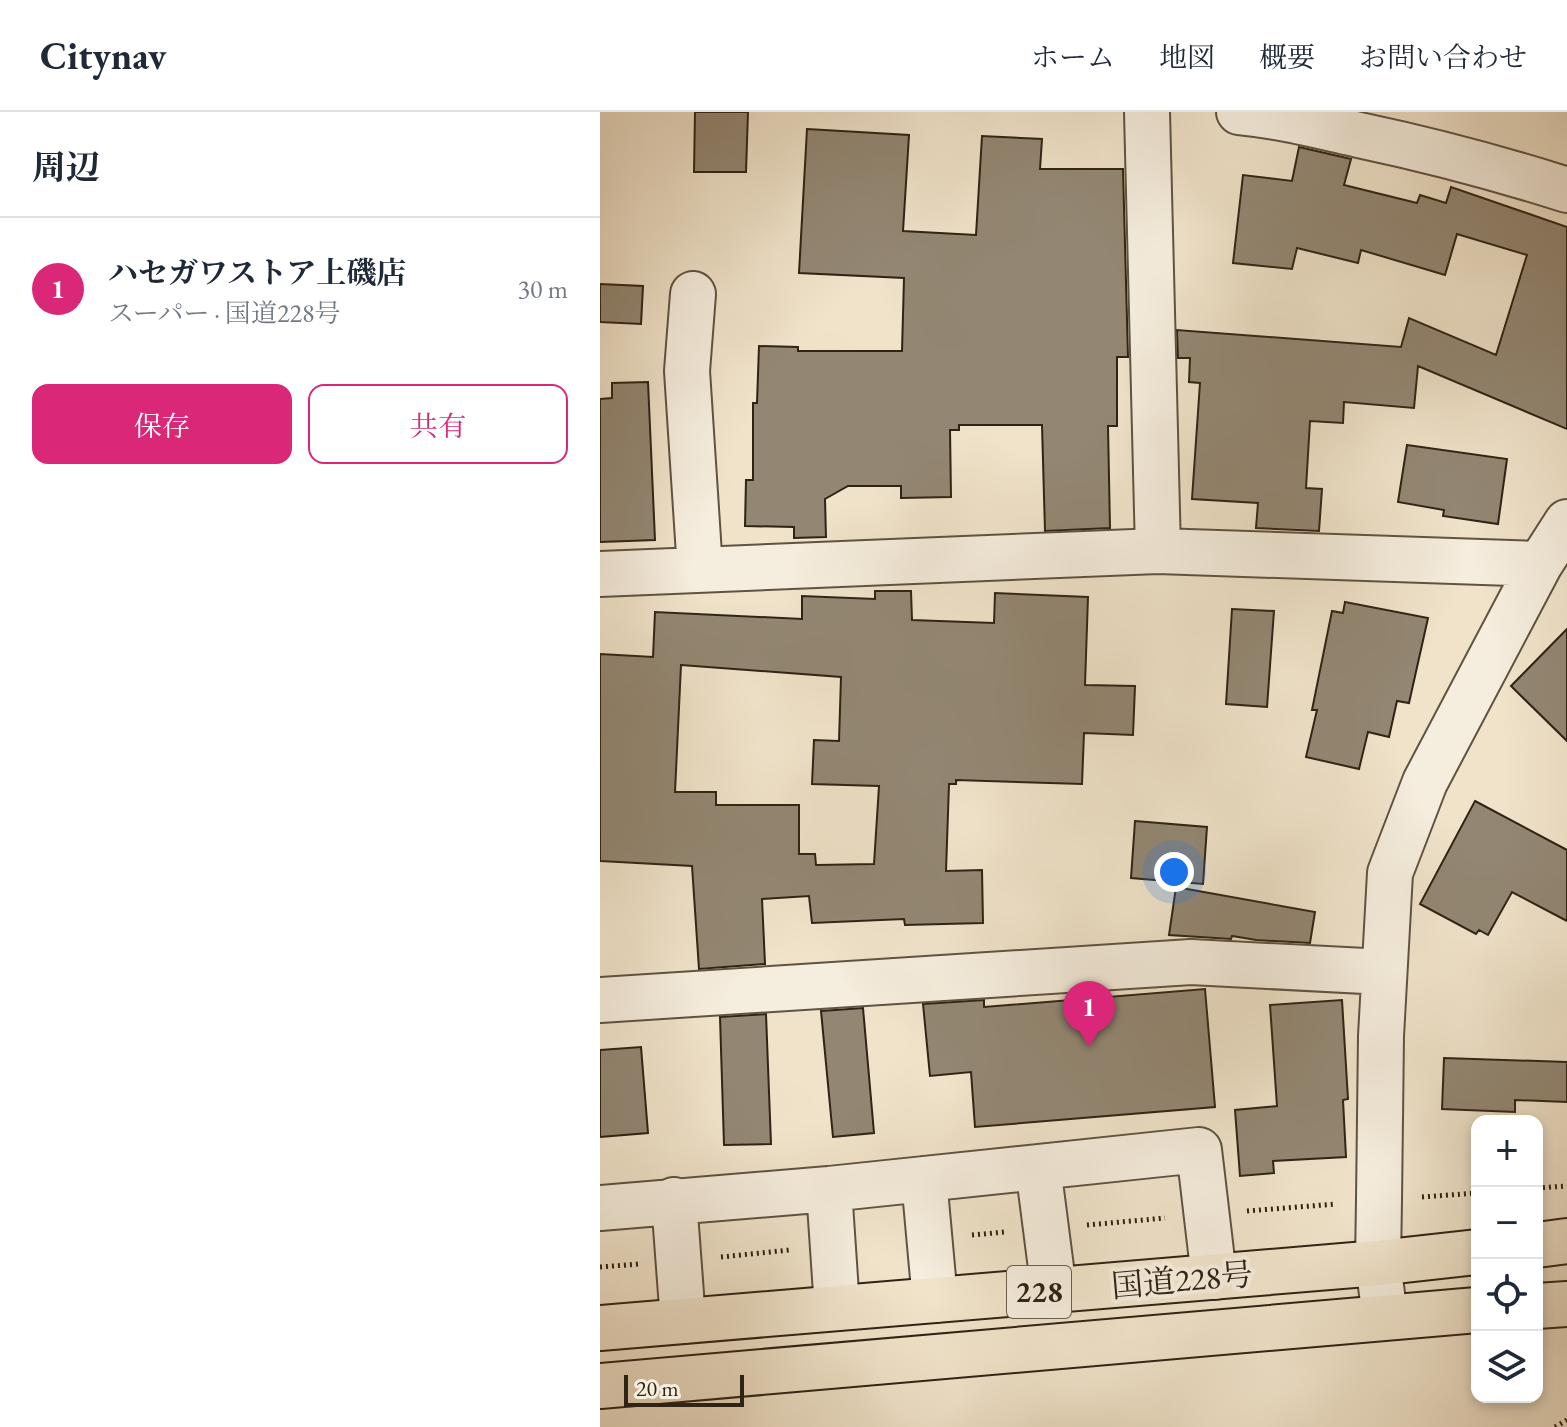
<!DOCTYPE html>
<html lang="ja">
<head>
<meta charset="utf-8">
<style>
	:root { --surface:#fff; --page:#f2f2f3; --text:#1f2937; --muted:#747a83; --line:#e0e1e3; --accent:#db2777 }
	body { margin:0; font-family:"EB Garamond","Noto Serif JP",serif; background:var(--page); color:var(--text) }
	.controls { position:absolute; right:24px; bottom:24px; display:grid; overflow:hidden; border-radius:16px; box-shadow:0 4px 12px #0003 }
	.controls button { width:72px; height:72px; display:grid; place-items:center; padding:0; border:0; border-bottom:2px solid var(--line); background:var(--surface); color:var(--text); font:40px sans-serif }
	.scale { position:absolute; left:24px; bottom:20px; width:120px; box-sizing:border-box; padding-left:8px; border:4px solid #2f2315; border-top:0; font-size:22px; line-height:28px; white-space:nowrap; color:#2f2315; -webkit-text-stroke:6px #f5eddd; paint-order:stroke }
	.you { position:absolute; left:574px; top:760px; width:28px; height:28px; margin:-20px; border:6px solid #fff; border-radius:50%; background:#1a73e8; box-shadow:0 0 0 12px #1a73e833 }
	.badge { display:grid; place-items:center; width:52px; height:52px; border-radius:50%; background:var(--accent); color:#fff; font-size:26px; font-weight:700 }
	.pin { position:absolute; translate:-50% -66px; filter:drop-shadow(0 2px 4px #0008) }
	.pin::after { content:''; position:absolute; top:42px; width:28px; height:24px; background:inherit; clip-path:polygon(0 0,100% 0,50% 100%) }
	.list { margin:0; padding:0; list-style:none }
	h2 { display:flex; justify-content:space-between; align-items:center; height:104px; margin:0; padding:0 32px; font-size:34px }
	h2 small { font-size:26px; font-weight:400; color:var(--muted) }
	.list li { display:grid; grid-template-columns:52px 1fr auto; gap:24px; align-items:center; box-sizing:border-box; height:144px; padding:0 32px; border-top:2px solid var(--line) }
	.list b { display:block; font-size:30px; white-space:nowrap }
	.list p { margin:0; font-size:26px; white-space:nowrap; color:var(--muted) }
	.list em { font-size:26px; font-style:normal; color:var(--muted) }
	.actions { display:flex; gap:16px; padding:24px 32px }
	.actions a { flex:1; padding:18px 0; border:2px solid var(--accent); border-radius:16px; text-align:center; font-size:28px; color:var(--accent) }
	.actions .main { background:var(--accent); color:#fff }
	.icon { flex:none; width:44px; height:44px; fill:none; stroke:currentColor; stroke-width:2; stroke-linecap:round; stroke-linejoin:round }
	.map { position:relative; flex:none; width:967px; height:1315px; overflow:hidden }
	header { display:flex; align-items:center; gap:48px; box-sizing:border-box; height:112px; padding:0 40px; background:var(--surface); border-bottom:2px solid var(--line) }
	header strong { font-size:38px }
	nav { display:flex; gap:44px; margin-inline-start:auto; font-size:28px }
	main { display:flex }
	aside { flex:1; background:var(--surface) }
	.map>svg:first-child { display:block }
	.building { fill:#938773; stroke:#2f2315; stroke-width:2; fill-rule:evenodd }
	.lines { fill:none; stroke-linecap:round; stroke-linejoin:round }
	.minor-casing { stroke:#5f5342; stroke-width:48 }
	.highway-casing { stroke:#2f2315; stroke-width:48 }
	.path { stroke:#2f2315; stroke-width:5; stroke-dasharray:2 4; stroke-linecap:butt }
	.minor { stroke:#f5eddd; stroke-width:44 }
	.highway { stroke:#f0e3ca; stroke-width:44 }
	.labels { text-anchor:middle; stroke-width:8; stroke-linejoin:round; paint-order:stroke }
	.shield { fill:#f5eddd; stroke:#6a6051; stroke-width:2 }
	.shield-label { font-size:30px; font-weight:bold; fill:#2f2315 }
	.street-label { font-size:32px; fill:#2f2315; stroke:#f5eddd }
</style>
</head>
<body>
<header>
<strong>Citynav</strong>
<nav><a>ホーム</a><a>地図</a><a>概要</a><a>お問い合わせ</a></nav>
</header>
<main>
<aside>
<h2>周辺<small></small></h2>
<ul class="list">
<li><span class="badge">1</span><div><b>ハセガワストア上磯店</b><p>スーパー · 国道228号</p></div><em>30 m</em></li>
</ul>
<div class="actions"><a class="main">保存</a><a>共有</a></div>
</aside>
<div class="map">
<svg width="967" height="1315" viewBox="0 0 967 1315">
	<rect width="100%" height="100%" fill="#f0e3ca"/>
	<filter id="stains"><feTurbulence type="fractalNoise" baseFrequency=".0025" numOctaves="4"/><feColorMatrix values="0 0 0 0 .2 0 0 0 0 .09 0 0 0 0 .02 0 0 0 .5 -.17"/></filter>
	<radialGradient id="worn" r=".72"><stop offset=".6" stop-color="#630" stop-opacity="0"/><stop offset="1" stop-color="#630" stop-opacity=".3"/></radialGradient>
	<!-- building -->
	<path class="building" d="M95,0H148L146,60H94Z
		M207,17L309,23L303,119L376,123L382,24L442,27L440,57H523L528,245H517V314H508L510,416L445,419L442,313H359V318H350L351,385L301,386V374H248L225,387L226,425L194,426V415L145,414L146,368H153V291H157L159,234L198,235V239H302L304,166L199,161Z
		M699,35L751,47L744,73L817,91L820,83L846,91L851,75L967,115V317L818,254L814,296L744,290L743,311L710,309L706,376L722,377L719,419L656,416L658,391L592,387L600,271L589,270L590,246H578L577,218L801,235L809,206L896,243L927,143L857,122L845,163L761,138L758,151L697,136L692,157L633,151L643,63L692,69Z
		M0,172L43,174L41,212L0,210Z
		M48,270L55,428L0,430V287L12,286V271Z
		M807,333L907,347L898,412L843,404L844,398L798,390Z
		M275,479H311L312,508L394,511L395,481L488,485L485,573L535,574L533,623L484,621L482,672L356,668V672H349L346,759L382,758L383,811L305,813L304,807L212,811L209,784L162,787L165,852L99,857L92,754L0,749V542L53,545L55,500L202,507V484L275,487ZM81,553L241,565L239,629L214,628L212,672L279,674L274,752L216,753L215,742H199V693H116V680H75Z
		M745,490L828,506L809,591L797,589L789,625L768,620L759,657L706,645L717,598H712L732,499L743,501Z
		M632,497L674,499L667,595L626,592Z
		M967,517V629L911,574Z
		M875,689L967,738V809L912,780L888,823L879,818L876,822L820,792Z
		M535,709L607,715L603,772L531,766Z
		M576,775L715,800L710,831L656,828L632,824L631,827L569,823Z
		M605,877L615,995L375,1015L371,960L330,964L323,892L384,888V895Z
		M742,888L748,987L743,988L746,1045L673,1049L674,1061L640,1064L635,998L677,994L670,893Z
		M263,896L274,1021L233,1025L221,899Z
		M166,902L171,1032L124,1033L120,905Z
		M41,935L48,1021L0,1025V938Z
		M844,946L967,950V990L915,988V1000L842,997Z"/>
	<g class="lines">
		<!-- minor casing -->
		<g class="minor-casing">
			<path id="minor" d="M547,0L558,439
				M639,0C680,4 719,14 759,23C830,38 898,56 967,78
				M93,182L87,259L100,458
				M0,462L558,439L940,452
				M0,888L591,850L784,860
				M438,1055L454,1179
				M324,1067L335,1188
				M229,1077L237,1196
				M74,1088L83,1209
				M0,1096L229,1077L599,1038L614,1165
				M785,1205L778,1151L779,1088L781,924L790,761L825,670L940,452L967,410"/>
		</g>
		<!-- highway casing -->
		<g class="highway-casing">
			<path id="highway" d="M937,1133L967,1129
				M937,1194L967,1192
				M0,1216L778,1151L877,1140
				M0,1274L877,1198"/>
		</g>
		<!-- path -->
		<path class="path" d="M937,1076L967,1074
			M822,1085L877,1081
			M647,1099L736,1092
			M487,1113L565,1106
			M372,1123L405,1120
			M121,1145L190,1138
			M0,1155L39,1152
			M955,1315L967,1308"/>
		<!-- minor -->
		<use href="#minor" class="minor"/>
		<!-- highway -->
		<use href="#highway" class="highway"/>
	</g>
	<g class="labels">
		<!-- shield labels -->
		<rect class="shield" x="407" y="1154" width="64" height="52" rx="6"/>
		<g class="shield-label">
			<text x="439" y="1190">228</text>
		</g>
		<!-- street labels -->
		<g class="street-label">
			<text transform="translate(582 1168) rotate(-5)" y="11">国道228号</text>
		</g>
	</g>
	<rect width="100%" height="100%" filter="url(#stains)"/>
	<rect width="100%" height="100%" fill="url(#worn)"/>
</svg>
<div class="controls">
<button>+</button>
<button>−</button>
<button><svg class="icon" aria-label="locate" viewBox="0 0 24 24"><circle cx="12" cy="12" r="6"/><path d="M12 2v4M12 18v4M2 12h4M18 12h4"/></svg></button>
<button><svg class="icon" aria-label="layers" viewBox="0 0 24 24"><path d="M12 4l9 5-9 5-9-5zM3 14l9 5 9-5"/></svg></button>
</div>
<div class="scale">20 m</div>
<div class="you"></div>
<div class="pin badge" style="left:489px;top:935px">1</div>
</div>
</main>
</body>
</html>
